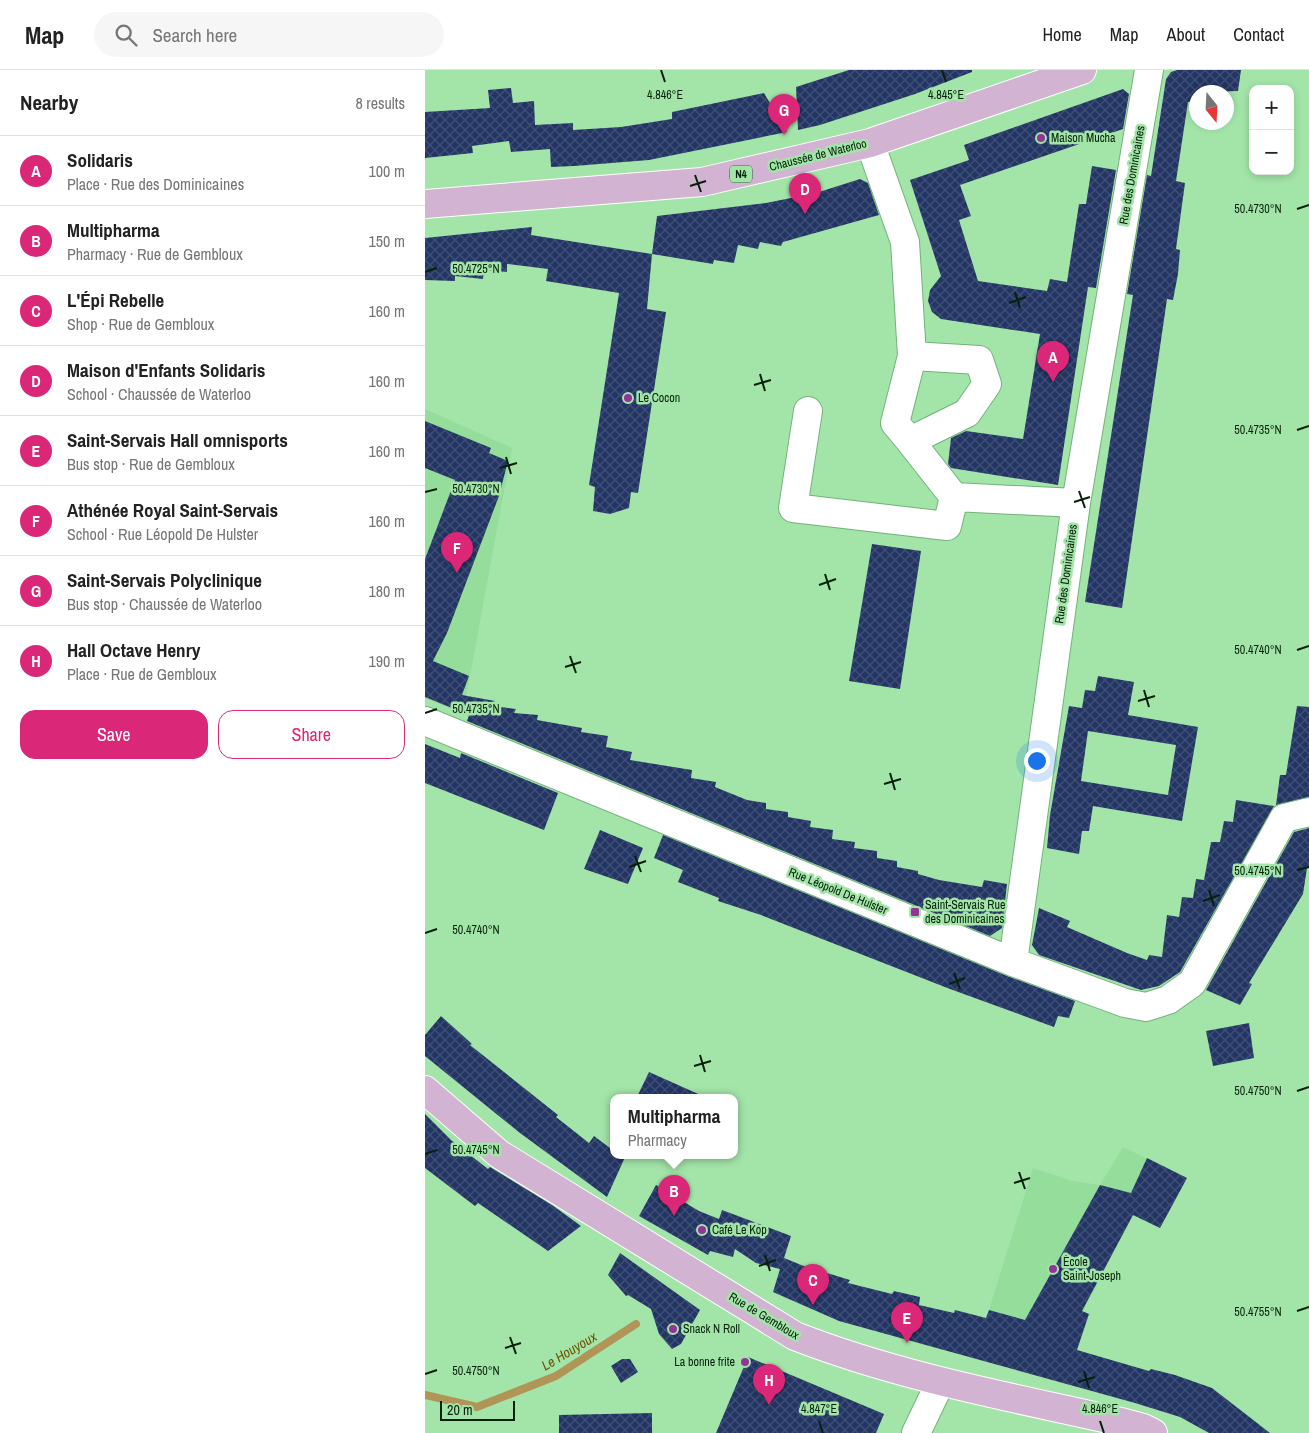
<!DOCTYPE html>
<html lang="en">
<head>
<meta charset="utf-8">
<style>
	:root { --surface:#fff; --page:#f6f6f6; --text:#222; --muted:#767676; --line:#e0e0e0; --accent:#db2777 }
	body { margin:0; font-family:"Archivo Narrow",sans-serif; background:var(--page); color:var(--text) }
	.controls { position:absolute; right:15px; top:15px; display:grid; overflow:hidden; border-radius:10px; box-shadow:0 2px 8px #0003 }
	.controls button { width:45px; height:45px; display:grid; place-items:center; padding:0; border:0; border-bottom:1px solid var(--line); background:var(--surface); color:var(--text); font:25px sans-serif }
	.compass { position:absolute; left:764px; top:15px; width:45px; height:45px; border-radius:50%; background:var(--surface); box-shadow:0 2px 8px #0003; rotate:162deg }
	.scale { position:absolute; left:15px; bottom:12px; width:75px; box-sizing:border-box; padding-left:5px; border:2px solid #06200a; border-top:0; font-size:14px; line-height:18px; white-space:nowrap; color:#06200a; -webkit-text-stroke:4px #a3e5a9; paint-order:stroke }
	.you { position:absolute; left:611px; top:690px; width:18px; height:18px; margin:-12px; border:4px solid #fff; border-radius:50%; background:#1a73e8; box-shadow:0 0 0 8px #1a73e833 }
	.badge { display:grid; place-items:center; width:32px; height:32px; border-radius:50%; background:var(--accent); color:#fff; font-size:16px; font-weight:700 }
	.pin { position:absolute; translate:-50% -41px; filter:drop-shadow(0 1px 2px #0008) }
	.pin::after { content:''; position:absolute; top:26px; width:18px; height:15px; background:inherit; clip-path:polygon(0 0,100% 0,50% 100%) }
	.popup { position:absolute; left:185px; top:1024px; width:128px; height:65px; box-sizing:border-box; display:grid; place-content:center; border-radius:10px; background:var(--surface); filter:drop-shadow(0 1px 4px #0005); font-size:16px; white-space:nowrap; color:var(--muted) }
	.popup b { font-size:19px; color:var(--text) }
	.popup::after { content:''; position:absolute; left:50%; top:100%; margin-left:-10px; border:10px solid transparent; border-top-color:var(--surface) }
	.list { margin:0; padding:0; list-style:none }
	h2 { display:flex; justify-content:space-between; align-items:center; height:65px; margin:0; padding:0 20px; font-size:21px }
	h2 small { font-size:16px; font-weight:400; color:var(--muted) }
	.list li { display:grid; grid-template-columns:32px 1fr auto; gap:15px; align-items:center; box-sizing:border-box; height:70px; padding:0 20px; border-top:1px solid var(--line) }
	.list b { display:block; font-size:19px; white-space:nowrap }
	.list p { margin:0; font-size:16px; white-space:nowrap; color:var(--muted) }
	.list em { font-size:16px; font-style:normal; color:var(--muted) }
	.actions { display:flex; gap:10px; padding:15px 20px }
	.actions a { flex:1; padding:11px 0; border:1px solid var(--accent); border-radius:15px; text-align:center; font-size:18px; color:var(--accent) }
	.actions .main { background:var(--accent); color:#fff }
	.icon { flex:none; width:28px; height:28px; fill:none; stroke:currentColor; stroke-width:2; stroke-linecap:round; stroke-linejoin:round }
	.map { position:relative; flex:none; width:884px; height:1363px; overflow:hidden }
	header { display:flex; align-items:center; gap:30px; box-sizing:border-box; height:70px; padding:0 25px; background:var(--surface); border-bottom:1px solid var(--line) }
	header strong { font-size:24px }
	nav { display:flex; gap:28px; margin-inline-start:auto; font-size:18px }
	.search { width:350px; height:45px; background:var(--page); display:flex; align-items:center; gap:12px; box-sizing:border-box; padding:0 18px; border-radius:28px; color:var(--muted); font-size:19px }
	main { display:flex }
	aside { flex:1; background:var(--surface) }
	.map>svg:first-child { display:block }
	.built { fill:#95dd9b }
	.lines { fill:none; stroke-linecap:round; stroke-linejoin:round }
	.stream { stroke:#b09557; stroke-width:8 }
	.building { fill:url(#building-cross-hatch); fill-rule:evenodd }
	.minor-casing { stroke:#72b279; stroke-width:30 }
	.major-casing { stroke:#fff; stroke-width:30 }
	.minor { stroke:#fff; stroke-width:28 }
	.major { stroke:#d2b3d2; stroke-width:28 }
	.ticks { fill:none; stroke:#06200a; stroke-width:2 }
	.poi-dot { fill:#963399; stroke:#a3e5a9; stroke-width:2 }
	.labels { text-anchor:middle; stroke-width:5; stroke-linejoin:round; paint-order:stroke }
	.shield { fill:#a3e5a9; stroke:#355b3a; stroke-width:1 }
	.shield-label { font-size:11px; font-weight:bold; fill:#06200a }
	.poi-label { font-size:12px; fill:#06200a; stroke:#a3e5a9; text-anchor:start }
	.street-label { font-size:12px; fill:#06200a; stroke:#a3e5a9 }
	.water-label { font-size:14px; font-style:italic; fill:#6e5300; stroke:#a3e5a9 }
	.ticks-label { font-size:12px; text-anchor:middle; fill:#06200a; stroke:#a3e5a9; stroke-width:5; stroke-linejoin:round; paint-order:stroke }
</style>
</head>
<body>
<header>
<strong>Map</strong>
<div class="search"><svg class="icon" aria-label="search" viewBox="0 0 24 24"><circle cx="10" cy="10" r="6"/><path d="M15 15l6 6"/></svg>Search here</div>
<nav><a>Home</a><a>Map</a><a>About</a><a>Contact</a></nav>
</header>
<main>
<aside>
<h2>Nearby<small>8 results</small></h2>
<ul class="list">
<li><span class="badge">A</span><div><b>Solidaris</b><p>Place · Rue des Dominicaines</p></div><em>100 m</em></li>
<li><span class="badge">B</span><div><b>Multipharma</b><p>Pharmacy · Rue de Gembloux</p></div><em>150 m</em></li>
<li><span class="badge">C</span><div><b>L'Épi Rebelle</b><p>Shop · Rue de Gembloux</p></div><em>160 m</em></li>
<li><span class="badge">D</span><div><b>Maison d'Enfants Solidaris</b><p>School · Chaussée de Waterloo</p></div><em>160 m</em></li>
<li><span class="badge">E</span><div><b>Saint-Servais Hall omnisports</b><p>Bus stop · Rue de Gembloux</p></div><em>160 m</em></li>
<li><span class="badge">F</span><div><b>Athénée Royal Saint-Servais</b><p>School · Rue Léopold De Hulster</p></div><em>160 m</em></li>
<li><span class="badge">G</span><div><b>Saint-Servais Polyclinique</b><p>Bus stop · Chaussée de Waterloo</p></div><em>180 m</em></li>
<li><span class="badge">H</span><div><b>Hall Octave Henry</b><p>Place · Rue de Gembloux</p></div><em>190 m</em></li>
</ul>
<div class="actions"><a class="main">Save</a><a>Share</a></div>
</aside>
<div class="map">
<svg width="884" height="1363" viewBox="0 0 884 1363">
	<defs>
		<pattern id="building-cross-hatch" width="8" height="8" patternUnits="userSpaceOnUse" patternTransform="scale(1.25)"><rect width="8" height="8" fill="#233565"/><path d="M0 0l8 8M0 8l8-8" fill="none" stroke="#405075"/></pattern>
	</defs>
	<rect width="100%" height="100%" fill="#a3e5a9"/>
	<!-- built -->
	<path class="built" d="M0,339L87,378L38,644L0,628Z
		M698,1077L762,1108L735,1158L708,1145L658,1241L652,1280L564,1240L608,1098L647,1111L675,1115Z"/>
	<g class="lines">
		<!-- stream -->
		<path class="stream" d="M0,1325L52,1337L131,1306L211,1254"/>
	</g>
	<!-- building -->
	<path class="building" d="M424,0H547V2L490,24L395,55L373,60L371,17Z
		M752,0H816L813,21L772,22V31L763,32L751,111L760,113L751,179L755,180L753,204L748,230L742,229L697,538L660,532L708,225L702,224L722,105L726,106L741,9L746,2Z
		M86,18L88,33L109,31L110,55L148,53V60L196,57L247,49V42L339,23L362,62L224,90L149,96L126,97L125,79L86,82L84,71L47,76L48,83L0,88V42L65,38L63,20Z
		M698,19L704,24L698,59L535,115L546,146L534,150L553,211L622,221L625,209L642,212L654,134H661L667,96L691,100L671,218L663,217L633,415L526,398L523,394L526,368L541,361L598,369L615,264L516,249L507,242L503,231L505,220L516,206L485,110L544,90L539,75Z
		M435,109L443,113L454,145L358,172L356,176L335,172L333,179L313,175L309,193L289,190L288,194L227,184L232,146L341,133L391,123Z
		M107,157L106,165L227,184L222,239L241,242L213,423L206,422L204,438L185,444L168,441L170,417L164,415L194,223L121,211L123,199L82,194V202L59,200L58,209L30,206V211L0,210V168Z
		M0,351L66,378L64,383L83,391L74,426L22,563L8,591L44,606L37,625L70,631L69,636L91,639L89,643L113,645L112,650L157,658L156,662L183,666L181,677L207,682L205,690L267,700L266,708L291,712L290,717L322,730L341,733V739L363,742V747L386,751L385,757L408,760L407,769L430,772L429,778L452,781V788L472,791V797L493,801V804L514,810L557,817L559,810L582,814L577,858L565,866L42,651L44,645L0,627V489L30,410L0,398Z
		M447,474L496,481L475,619L424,611Z
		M673,606L709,612L703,645L773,657L757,751L668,736L664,761H657L654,784L622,778L625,745L644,636L657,638L660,620L670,621ZM663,661L751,675L743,725L656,711Z
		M872,636L884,637V727L851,735L855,705H861Z
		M0,674L35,688L36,683L133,723L119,760L0,713Z
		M811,730L849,736L755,902L734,916L716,920L614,885L607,875L614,838L645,851L642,857L702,883L722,890L724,885L737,887L742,845L754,847L757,827L768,828L771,809L779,810L786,772H795L799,751L808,752Z
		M884,758V798H882L878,824L824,913L827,914L815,935L781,920L869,762Z
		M175,760L218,778L203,814L159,799Z
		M238,765L582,906L650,931L644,948L633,946L629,957L525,919L336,845L293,831L294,828L253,812L258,800L229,788Z
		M16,946L47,974L45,975L133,1045L131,1047L164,1073L169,1066L189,1081V1085H201L182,1127L95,1063L0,986V965Z
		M824,953L829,988L788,996L781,961Z
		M224,1002L280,1027H212Z
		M0,1044L26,1070L63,1099L65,1097L127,1135L156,1156L123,1181L53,1133L50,1136L0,1098Z
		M722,1088L762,1108L735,1158L708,1145L657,1241L664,1244L652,1280L724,1301L726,1299L750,1305L787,1318L845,1363H784L755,1347L710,1333L414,1251L348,1222L355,1199L331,1193L310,1179L308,1187L285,1181L283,1185L214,1146L231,1115L274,1141L294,1149L297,1140L366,1166L359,1188L401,1205L402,1203L425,1210L423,1213L467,1224L469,1221L495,1227L494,1235L529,1243L530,1240L561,1248L564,1240L600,1250L675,1115L706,1123Z
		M195,1183L275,1240L256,1274L247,1279L234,1264L226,1239L203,1225L201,1226L183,1205Z
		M323,1287L459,1344L451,1363H291Z
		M197,1289H205L213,1302L196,1313L186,1296Z
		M227,1343V1363H134V1345Z"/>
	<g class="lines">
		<!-- minor casing -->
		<g class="minor-casing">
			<path id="minor" d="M445,73L480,172L487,286L470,353L485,371L542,343L562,314L554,290L487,286
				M383,341L368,438L522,456L529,427L485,371
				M529,427L651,433
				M0,651L588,892L700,933L721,937L743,930L767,913L859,748L884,742
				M588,892L651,433L724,0
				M491,1363L515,1313"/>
		</g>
		<!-- major casing -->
		<g class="major-casing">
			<path id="major" d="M0,134L277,112L445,73L657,0
				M0,1020L74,1084L370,1266C475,1307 586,1327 696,1352L718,1358L728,1363"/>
		</g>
		<!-- minor -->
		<use href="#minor" class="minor"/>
		<!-- major -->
		<use href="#major" class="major"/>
	</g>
	<!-- ticks -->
	<path class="ticks" d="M236,0L240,12M517,0L521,12M270,105L276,122M265,116L281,111M872,139L884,135M0,202L12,198M590,222L595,238M584,233L601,227M335,304L340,321M329,315L346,310M872,360L884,356M81,387L86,404M75,398L92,393M654,421L660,438M0,422L12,419M649,432L665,427M400,504L405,520M394,515L411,509M872,580L884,576M145,586L151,603M140,597L156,592M719,620L724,637M713,631L730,626M0,643L12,639M465,703L470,720M459,714L476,709M210,786L216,802M204,797L221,791M872,800L884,797M784,820L789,836M778,831L795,825M0,863L12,859M529,903L535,919M524,914L540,908M275,985L280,1002M269,996L286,991M872,1021L884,1017M0,1084L12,1080M594,1102L600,1119M589,1113L605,1108M340,1185L345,1201M334,1196L351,1190M872,1241L884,1237M85,1267L91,1284M80,1278L96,1273M659,1301L664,1318M0,1304L12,1300M653,1312L670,1307M394,1351L398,1363M675,1351L679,1363"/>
	<!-- markers -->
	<g class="poi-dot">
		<circle cx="616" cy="68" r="5"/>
		<circle cx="203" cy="328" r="5"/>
		<rect x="485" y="837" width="10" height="10" rx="2.5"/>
		<circle cx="277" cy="1160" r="5"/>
		<circle cx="628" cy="1199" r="5"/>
		<circle cx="248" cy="1259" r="5"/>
		<circle cx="320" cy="1292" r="5"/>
	</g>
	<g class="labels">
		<!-- shield labels -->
		<rect class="shield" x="305" y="95.5" width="22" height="17" rx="4"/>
		<g class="shield-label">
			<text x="316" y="108">N4</text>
		</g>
		<!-- poi labels -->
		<g class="poi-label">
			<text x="626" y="72">Maison Mucha</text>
			<text x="213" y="332">Le Cocon</text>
			<text x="500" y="839">Saint-Servais Rue<tspan x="500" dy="14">des Dominicaines</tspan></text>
			<text x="287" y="1164">Café Le Kop</text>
			<text x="638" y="1196">Ècole<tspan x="638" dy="14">Saint-Joseph</tspan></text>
			<text x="258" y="1263">Snack N Roll</text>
			<text x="310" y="1296" text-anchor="end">La bonne frite</text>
		</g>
		<!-- street labels -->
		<g class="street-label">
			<text transform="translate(393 85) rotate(-14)" y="4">Chaussée de Waterloo</text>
			<text transform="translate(707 105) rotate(-80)" y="4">Rue des Dominicaines</text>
			<text transform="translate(641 504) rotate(-82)" y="4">Rue des Dominicaines</text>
			<text transform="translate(413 821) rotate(22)" y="4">Rue Léopold De Hulster</text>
			<text transform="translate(339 1246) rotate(31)" y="4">Rue de Gembloux</text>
		</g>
		<!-- water labels -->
		<g class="water-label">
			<text transform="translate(144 1281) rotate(-31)" y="5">Le Houyoux</text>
		</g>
	</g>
	<g class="ticks-label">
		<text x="240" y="29">4.846°E</text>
		<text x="521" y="29">4.845°E</text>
		<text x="833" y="143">50.4730°N</text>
		<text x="51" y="203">50.4725°N</text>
		<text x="833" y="364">50.4735°N</text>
		<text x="51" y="423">50.4730°N</text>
		<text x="833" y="584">50.4740°N</text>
		<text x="51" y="643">50.4735°N</text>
		<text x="833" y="805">50.4745°N</text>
		<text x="51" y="864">50.4740°N</text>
		<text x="833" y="1025">50.4750°N</text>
		<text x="51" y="1084">50.4745°N</text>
		<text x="833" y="1246">50.4755°N</text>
		<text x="51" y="1305">50.4750°N</text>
		<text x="394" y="1343">4.847°E</text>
		<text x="675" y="1343">4.846°E</text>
	</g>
</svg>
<div class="controls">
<button>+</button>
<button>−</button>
</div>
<svg class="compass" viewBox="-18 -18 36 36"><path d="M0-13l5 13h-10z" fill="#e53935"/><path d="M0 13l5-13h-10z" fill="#767676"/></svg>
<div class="scale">20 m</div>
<div class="you"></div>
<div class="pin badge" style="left:628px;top:312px">A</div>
<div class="pin badge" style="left:249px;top:1146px">B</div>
<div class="popup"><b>Multipharma</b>Pharmacy</div>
<div class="pin badge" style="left:388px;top:1235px">C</div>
<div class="pin badge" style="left:380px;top:144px">D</div>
<div class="pin badge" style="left:482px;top:1273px">E</div>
<div class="pin badge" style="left:32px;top:503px">F</div>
<div class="pin badge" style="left:359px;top:65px">G</div>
<div class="pin badge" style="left:344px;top:1335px">H</div>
</div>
</main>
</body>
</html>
